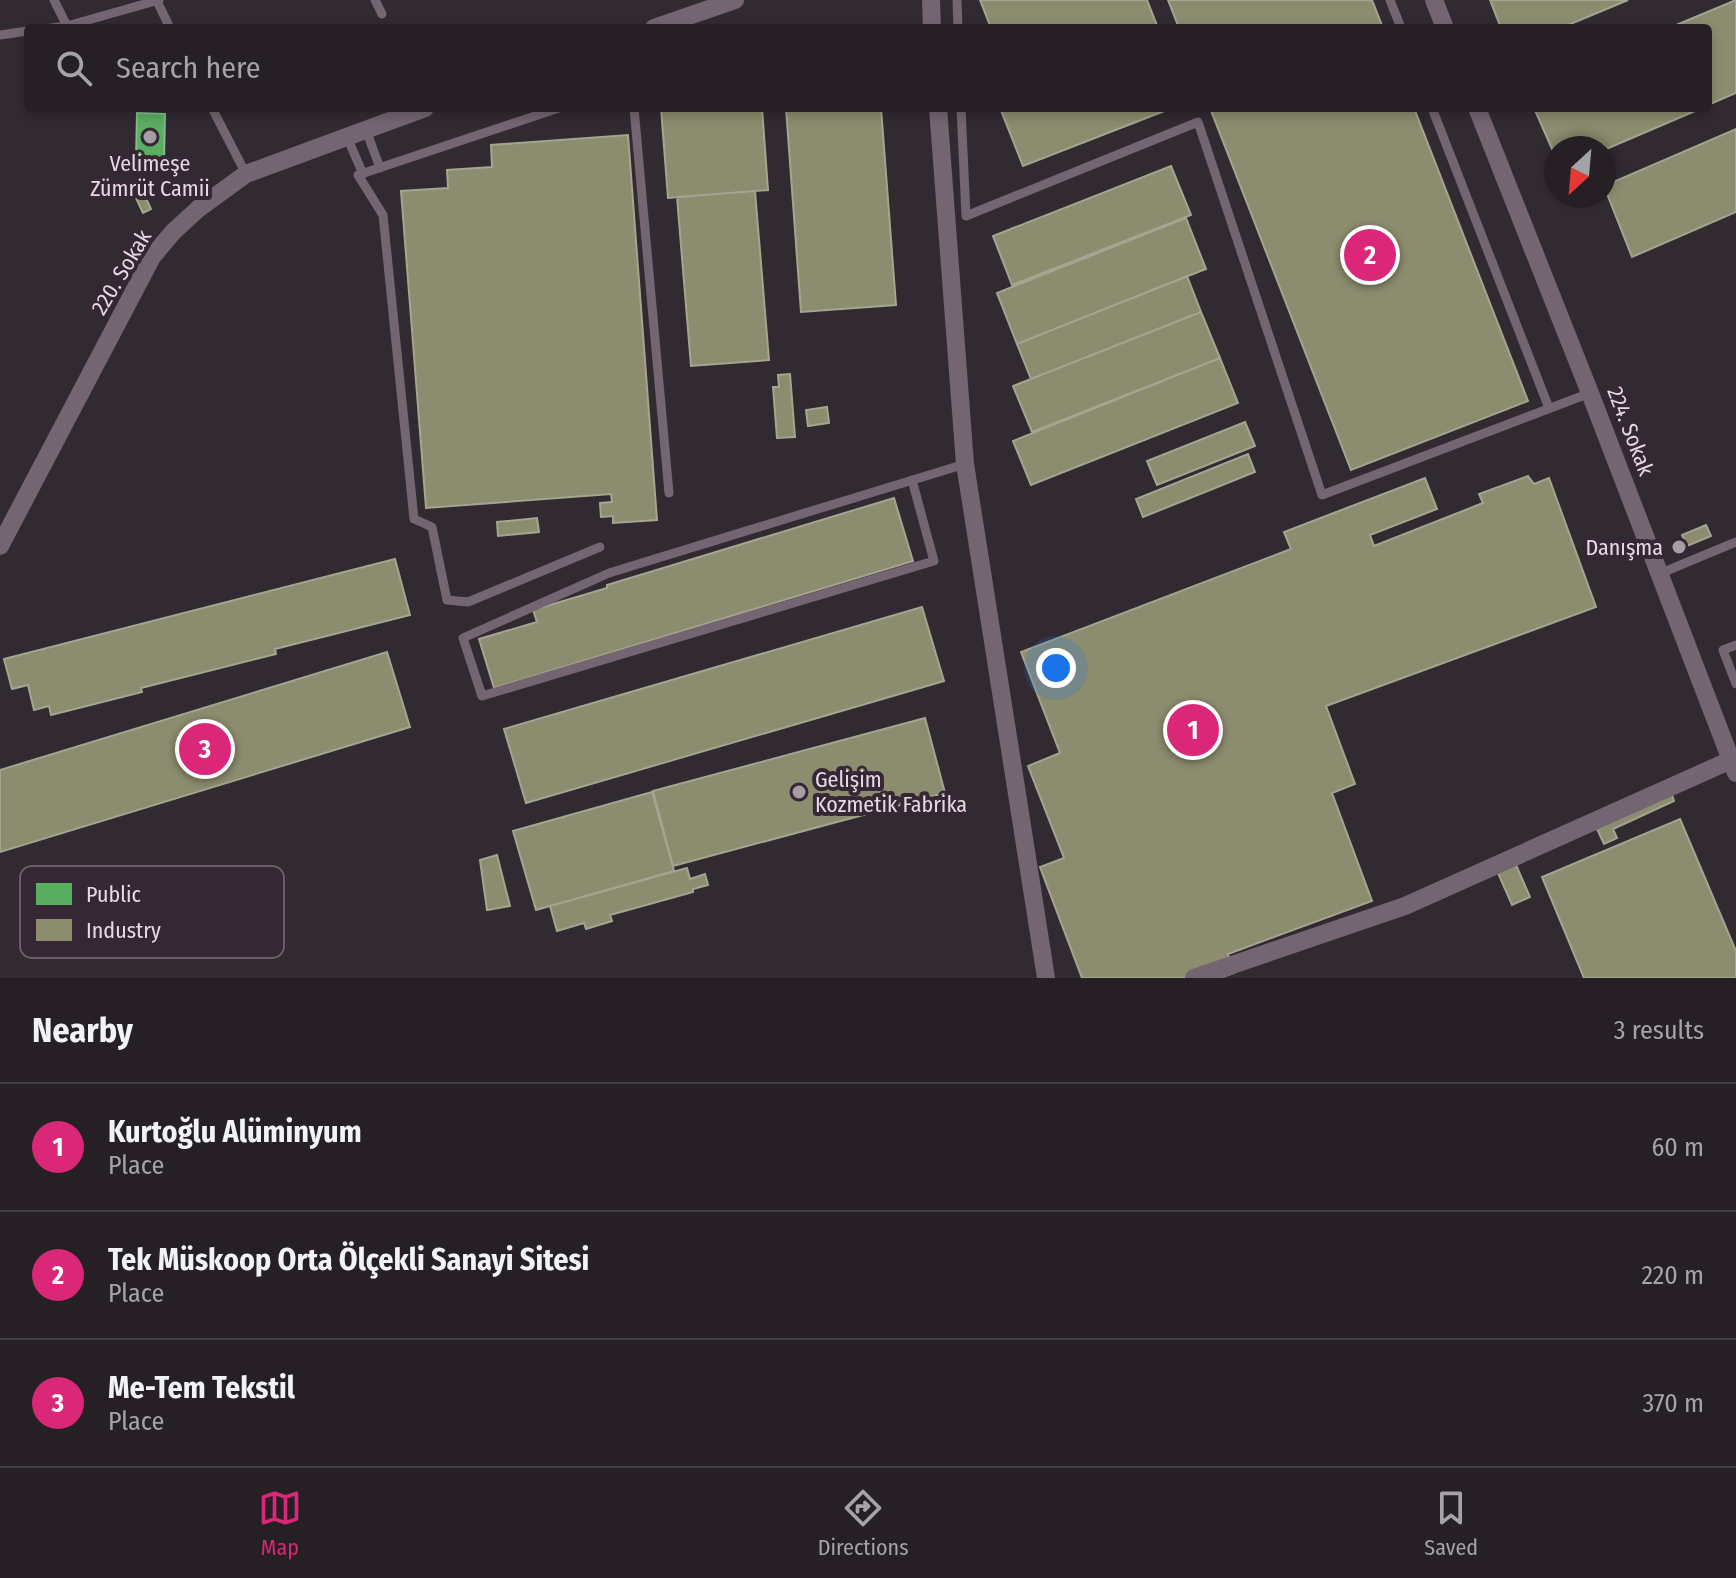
<!DOCTYPE html>
<html lang="en">
<head>
<meta charset="utf-8">
<style>
	:root { --surface:#262025; --page:#2e282d; --text:#f1f3f6; --muted:#a4a3a7; --line:#423e42; --accent:#db2777 }
	body { margin:0; font-family:"Fira Sans Condensed",sans-serif; background:var(--page); color:var(--text) }
	.compass { position:absolute; left:1544px; top:136px; width:72px; height:72px; border-radius:50%; background:var(--surface); box-shadow:0 4px 12px #0003; rotate:206deg }
	.you { position:absolute; left:1056px; top:668px; width:28px; height:28px; margin:-20px; border:6px solid #fff; border-radius:50%; background:#1a73e8; box-shadow:0 0 0 12px #1a73e833 }
	.badge { display:grid; place-items:center; width:52px; height:52px; border-radius:50%; background:var(--accent); color:#fff; font-size:26px; font-weight:700 }
	.pin { position:absolute; translate:-50% -50%; border:4px solid #fff; box-shadow:0 2px 8px #0006 }
	.list { margin:0; padding:0; list-style:none }
	h2 { display:flex; justify-content:space-between; align-items:center; height:104px; margin:0; padding:0 32px; font-size:34px }
	h2 small { font-size:26px; font-weight:400; color:var(--muted) }
	.list li { display:grid; grid-template-columns:52px 1fr auto; gap:24px; align-items:center; box-sizing:border-box; height:128px; padding:0 32px; border-top:2px solid var(--line) }
	.list b { display:block; font-size:30px; white-space:nowrap }
	.list p { margin:0; font-size:26px; white-space:nowrap; color:var(--muted) }
	.list em { font-size:26px; font-style:normal; color:var(--muted) }
	.icon { flex:none; width:44px; height:44px; fill:none; stroke:currentColor; stroke-width:2; stroke-linecap:round; stroke-linejoin:round }
	.map { position:relative; flex:none; width:1736px; height:978px; overflow:hidden }
	.search { position:absolute; background:var(--surface); box-shadow:0 4px 12px #0003; left:24px; right:24px; top:24px; height:88px; display:flex; align-items:center; gap:20px; box-sizing:border-box; padding:0 28px; border-radius:8px; color:var(--muted); font-size:30px }
	.sheet { height:488px; background:var(--surface) }
	nav { display:flex; justify-content:space-around; align-items:center; box-sizing:border-box; height:112px; border-top:2px solid var(--line); background:var(--surface); font-size:22px; color:var(--muted) }
	nav a { display:grid; justify-items:center; gap:4px }
	nav .on { color:var(--accent) }
	.map>svg:first-child { display:block }
	.public { fill:#5aae61; stroke:#83bc88; stroke-width:2 }
	.industry { fill:#8c8c6e; stroke:#a6a491; stroke-width:2 }
	.lines { fill:none; stroke-linecap:round; stroke-linejoin:round }
	.lane { stroke:#736572; stroke-width:9 }
	.street { stroke:#736572; stroke-width:18 }
	.poi-dot { fill:#a69da5; stroke:#352734; stroke-width:3 }
	.labels { text-anchor:middle; stroke-width:8; stroke-linejoin:round; paint-order:stroke }
	.poi-label { font-size:22px; fill:#e4dbe3; stroke:#352734 }
	.street-label { font-size:22px; fill:#e4dbe3; stroke:#352734 }
	.key { fill:#352734; stroke:#6a5d69; stroke-width:2 }
	.key-label { font-size:22px; fill:#e4dbe3 }
</style>
</head>
<body>
<div class="map">
<svg width="1736" height="978" viewBox="0 0 1736 978">
	<rect width="100%" height="100%" fill="#322a31"/>
	<!-- public -->
	<path class="public" d="M137,113L165,114L164,161L136,160Z"/>
	<!-- industry -->
	<path class="industry" d="M980,0H1147L1158,28H991Z
		M1168,0H1372L1383,28H1179Z
		M1490,0H1628L1561,28H1501Z
		M1736,0V93L1708,105V28H1669Z
		M661,108H762L768,190L668,198Z
		M786,108H881L896,305L801,312Z
		M1000,108H1172L1023,166Z
		M1210,108H1414L1528,401L1351,470Z
		M1534,108H1702L1604,150V148H1556V158Z
		M1736,129V212L1632,257L1604,186Z
		M628,135L657,520L613,523V516L601,517L600,503L612,502L611,494L426,508L401,191L448,188L447,170L492,167L491,145Z
		M1171,166L1191,215L1012,285L993,236Z
		M755,191L769,360L691,366L677,197Z
		M143,192L151,209L143,213L135,196Z
		M1186,218L1206,269L1017,344L997,293Z
		M1187,276L1201,312L1031,379L1017,344Z
		M1201,312L1220,358L1032,432L1013,386Z
		M1220,358L1238,403L1031,485L1013,441Z
		M790,374L795,437L777,438L773,387H779L778,375Z
		M827,407L829,423L808,426L806,410Z
		M1245,422L1255,446L1157,485L1147,461Z
		M1248,454L1255,472L1143,517L1136,499Z
		M1528,476L1534,484L1549,478L1596,607L1326,706L1355,784L1332,793L1372,901L1228,954L1234,973L1220,978H1082L1040,867L1064,858L1028,766L1060,753L1021,652L1291,549L1284,532L1425,478L1437,509L1370,535L1374,546L1483,503L1479,494Z
		M894,498L913,561L494,688L479,639L537,622L533,610L607,588V585Z
		M537,518L539,532L498,536L497,522Z
		M1706,525L1711,536L1687,546L1682,535Z
		M395,559L410,615L275,649L276,654L141,688L142,692L51,715L49,706L34,710L28,685L12,689L4,659Z
		M922,607L944,681L526,803L504,729Z
		M387,652L410,727L0,852V770Z
		M925,718L945,793L673,866L653,791Z
		M652,792L674,871L536,910L513,831Z
		M1672,795L1674,801L1613,829L1617,838L1604,844L1597,829Z
		M1680,819L1736,951V978H1584L1542,877Z
		M497,855L510,906L487,910L480,860Z
		M1516,865L1530,897L1512,905L1498,873Z
		M687,868L690,879L705,874L708,885L693,889V892L610,915L612,921L586,929L584,923L557,931L550,906Z"/>
	<g class="lines">
		<!-- lane -->
		<path class="lane" d="M375,0L382,14
			M957,0L958,28
			M1390,0L1401,28
			M157,1L170,28
			M67,26L159,0
			M51,28L67,26L54,0
			M0,35L28,31
			M212,108L246,174
			M559,108L358,175L383,215L414,519L432,527L447,600L468,602L600,547
			M634,108L669,493
			M961,108L966,216L1198,122L1322,495L1590,393
			M1432,108L1549,408
			M366,130L380,168
			M347,137L363,174
			M912,480L934,561L482,696L463,638L609,573L965,464
			M1659,574L1736,542
			M1736,645L1723,650L1736,684"/>
		<!-- street -->
		<path class="street" d="M931,0L932,28
			M1434,0L1445,28
			M654,28L735,0
			M938,108L965,464L1046,978
			M1477,108L1590,393L1736,773
			M0,546L152,257L173,232L198,209L246,174L425,108
			M1194,978L1405,906L1731,760"/>
	</g>
	<!-- markers -->
	<g class="poi-dot">
		<circle cx="150" cy="137" r="8"/>
		<circle cx="1679" cy="547" r="8"/>
		<circle cx="799" cy="792" r="8"/>
	</g>
	<g class="labels">
		<!-- poi labels -->
		<g class="poi-label">
			<text x="150" y="171">Velimeşe<tspan x="150" dy="25">Zümrüt Camii</tspan></text>
			<text x="1663" y="555" text-anchor="end">Danışma</text>
			<text x="815" y="787" text-anchor="start">Gelişim<tspan x="815" dy="25">Kozmetik Fabrika</tspan></text>
		</g>
		<!-- street labels -->
		<g class="street-label">
			<text transform="translate(121 272) rotate(-59)" y="8">220. Sokak</text>
			<text transform="translate(1631 431) rotate(69)" y="8">224. Sokak</text>
		</g>
	</g>
	<!-- legend -->
	<rect x="20" y="866" width="264" height="92" rx="12" class="key"/>
	<rect x="36" y="883" width="36" height="22" fill="#5aae61"/>
	<rect x="36" y="919" width="36" height="22" fill="#8c8c6e"/>
	<g class="key-label">
		<text x="86" y="902">Public</text>
		<text x="86" y="938">Industry</text>
	</g>
</svg>
<svg class="compass" viewBox="-18 -18 36 36"><path d="M0-13l5 13h-10z" fill="#e53935"/><path d="M0 13l5-13h-10z" fill="#a4a3a7"/></svg>
<div class="you"></div>
<div class="pin badge" style="left:1193px;top:730px">1</div>
<div class="pin badge" style="left:1370px;top:255px">2</div>
<div class="pin badge" style="left:205px;top:749px">3</div>
<div class="search"><svg class="icon" aria-label="search" viewBox="0 0 24 24"><circle cx="10" cy="10" r="6"/><path d="M15 15l6 6"/></svg>Search here</div>
</div>
<section class="sheet">
<h2>Nearby<small>3 results</small></h2>
<ul class="list">
<li><span class="badge">1</span><div><b>Kurtoğlu Alüminyum</b><p>Place</p></div><em>60 m</em></li>
<li><span class="badge">2</span><div><b>Tek Müskoop Orta Ölçekli Sanayi Sitesi</b><p>Place</p></div><em>220 m</em></li>
<li><span class="badge">3</span><div><b>Me-Tem Tekstil</b><p>Place</p></div><em>370 m</em></li>
</ul>
</section>
<nav>
<a class="on"><svg class="icon" aria-label="map" viewBox="0 0 24 24"><path d="M3 6l6-2 6 2 6-2v14l-6 2-6-2-6 2zM9 4v14M15 6v14"/></svg>Map</a>
<a><svg class="icon" aria-label="directions" viewBox="0 0 24 24"><path d="M12 3l9 9-9 9-9-9zM9 14v-3h6M13 9l2 2-2 2"/></svg>Directions</a>
<a><svg class="icon" aria-label="saved" viewBox="0 0 24 24"><path d="M7 4h10v16l-5-4-5 4z"/></svg>Saved</a>
</nav>
</body>
</html>
